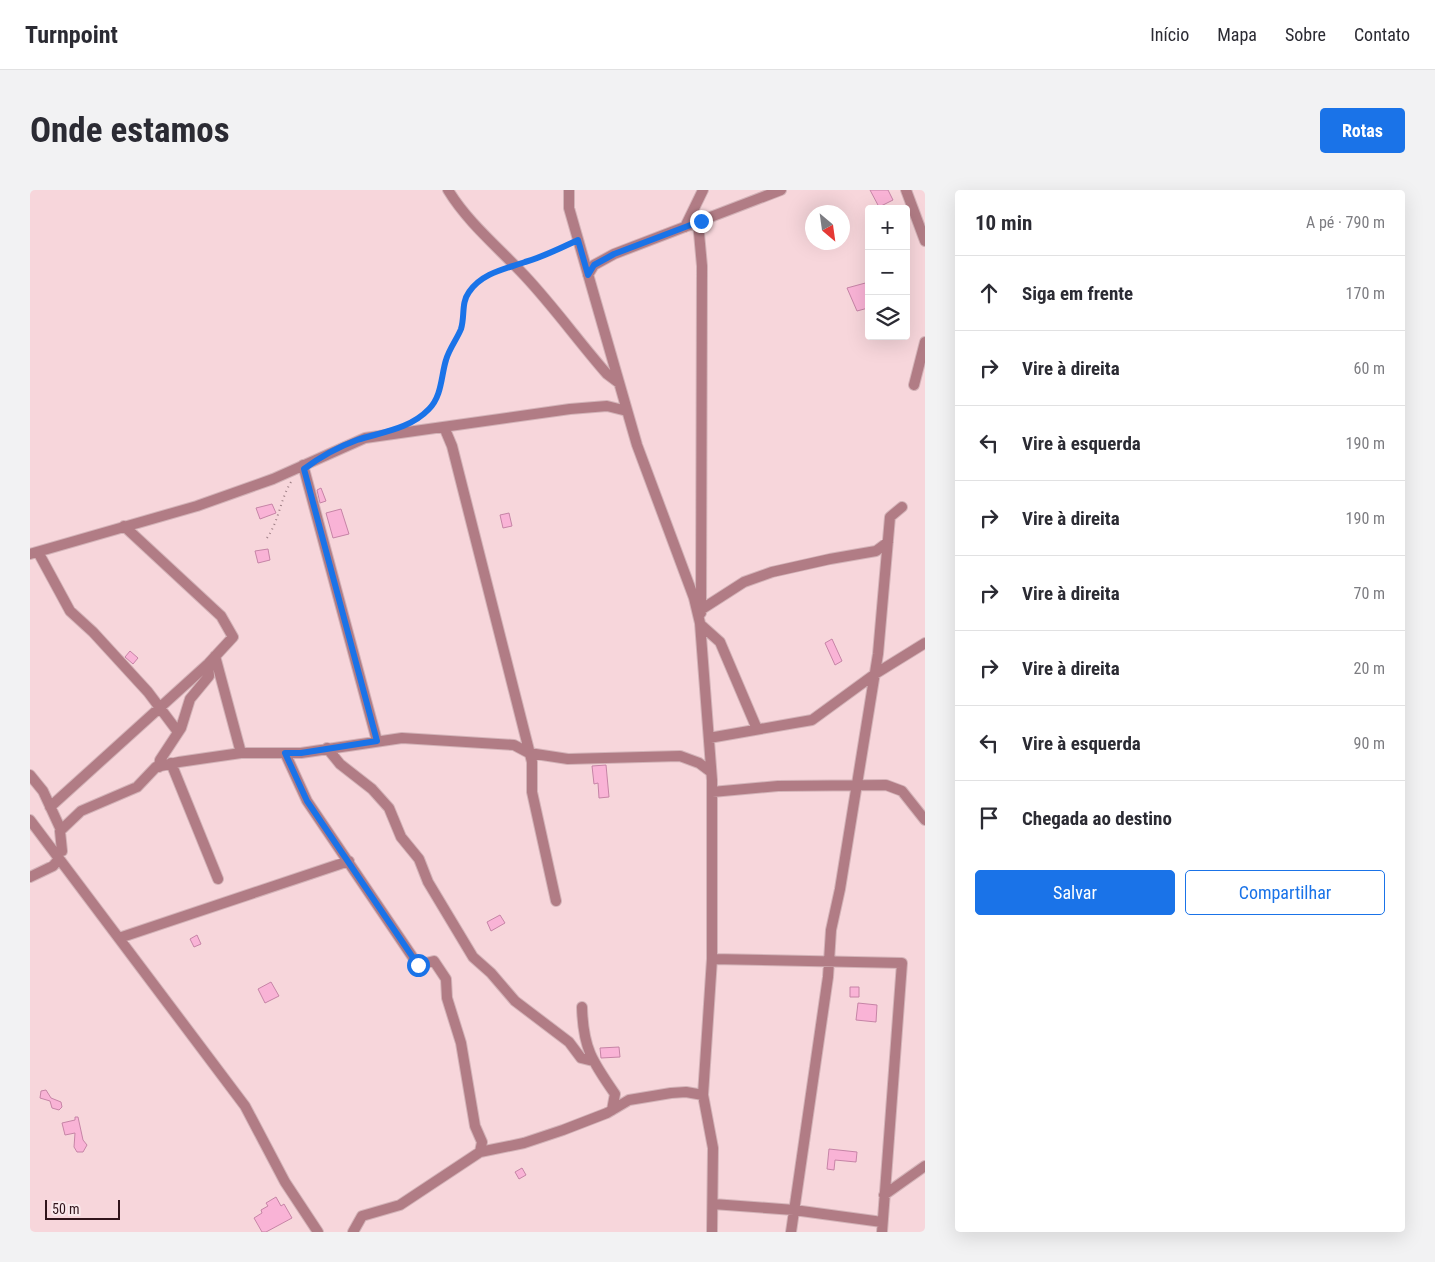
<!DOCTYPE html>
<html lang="pt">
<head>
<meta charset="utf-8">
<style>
	:root { --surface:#fff; --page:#f2f2f3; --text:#2b2b33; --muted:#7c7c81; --line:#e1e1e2; --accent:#1a73e8 }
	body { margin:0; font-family:"Roboto Condensed",sans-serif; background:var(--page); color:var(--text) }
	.controls { position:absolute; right:15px; top:15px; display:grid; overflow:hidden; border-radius:5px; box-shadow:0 5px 20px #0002 }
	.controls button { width:45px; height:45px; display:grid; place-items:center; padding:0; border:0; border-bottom:1px solid var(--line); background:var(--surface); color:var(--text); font:25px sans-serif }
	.compass { position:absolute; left:775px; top:15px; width:45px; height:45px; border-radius:50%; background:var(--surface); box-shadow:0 5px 20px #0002; rotate:151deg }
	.scale { position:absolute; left:15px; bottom:12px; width:75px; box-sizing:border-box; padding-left:5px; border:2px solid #31151b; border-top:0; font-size:14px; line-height:18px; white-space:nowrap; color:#31151b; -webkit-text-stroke:4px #f9e8eb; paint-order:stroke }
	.stop { position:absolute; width:15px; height:15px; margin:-11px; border:4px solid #1a73e8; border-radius:50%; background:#fff }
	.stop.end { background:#1a73e8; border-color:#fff; box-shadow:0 1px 5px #0008 }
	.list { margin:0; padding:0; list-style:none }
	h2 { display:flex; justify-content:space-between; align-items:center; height:65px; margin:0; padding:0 20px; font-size:21px }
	h2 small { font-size:16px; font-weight:400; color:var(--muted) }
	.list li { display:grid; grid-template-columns:32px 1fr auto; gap:15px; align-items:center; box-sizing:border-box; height:75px; padding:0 20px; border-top:1px solid var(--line) }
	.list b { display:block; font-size:19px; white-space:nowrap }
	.list em { font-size:16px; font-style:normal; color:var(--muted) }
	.actions { display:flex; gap:10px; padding:15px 20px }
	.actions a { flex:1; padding:11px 0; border:1px solid var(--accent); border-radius:5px; text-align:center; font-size:18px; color:var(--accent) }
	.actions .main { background:var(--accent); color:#fff }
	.icon { flex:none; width:28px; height:28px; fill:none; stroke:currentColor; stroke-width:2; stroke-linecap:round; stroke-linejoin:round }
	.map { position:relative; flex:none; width:895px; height:1042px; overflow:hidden; border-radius:5px }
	header { display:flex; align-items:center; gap:30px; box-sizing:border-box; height:70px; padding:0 25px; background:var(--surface); border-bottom:1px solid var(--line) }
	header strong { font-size:24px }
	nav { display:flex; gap:28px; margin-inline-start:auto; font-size:18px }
	.intro { display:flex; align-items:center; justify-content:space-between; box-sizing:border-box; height:120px; padding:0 30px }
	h1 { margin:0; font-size:35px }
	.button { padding:12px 22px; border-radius:5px; background:var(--accent); color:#fff; font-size:18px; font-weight:700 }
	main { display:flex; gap:30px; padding:0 30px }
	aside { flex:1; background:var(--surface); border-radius:5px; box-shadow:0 5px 20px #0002 }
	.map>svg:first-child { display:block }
	.building { fill:#f9b3d6; stroke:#c684a6 }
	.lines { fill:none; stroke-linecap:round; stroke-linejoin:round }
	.minor-casing { stroke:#d3b3b8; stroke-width:12 }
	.path { stroke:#9d7e84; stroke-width:2; stroke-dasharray:1 4; stroke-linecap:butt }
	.minor { stroke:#b17c85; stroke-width:10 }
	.route { stroke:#1a73e8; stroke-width:6 }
</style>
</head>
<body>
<header>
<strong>Turnpoint</strong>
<nav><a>Início</a><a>Mapa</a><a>Sobre</a><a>Contato</a></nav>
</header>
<div class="intro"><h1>Onde estamos</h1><a class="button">Rotas</a></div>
<main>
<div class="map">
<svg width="895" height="1042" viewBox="0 0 895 1042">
	<rect width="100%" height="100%" fill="#f7d6db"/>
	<!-- building -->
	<path class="building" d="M840,0H858L863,10L849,17Z
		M839,92V103L836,104L838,118L827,121L817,98Z
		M291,298L296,311L290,313L287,300Z
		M242,314L246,323L230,329L226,318Z
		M311,319L319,344L303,348L296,323Z
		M479,323L482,336L473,338L470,325Z
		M238,359L240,370L228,373L225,361Z
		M802,449L812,471L805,475L795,453Z
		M100,461L108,468L103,474L95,467Z
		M576,575L579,607L569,608L568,593L564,594L562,576Z
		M470,725L475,733L461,741L457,732Z
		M167,745L171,754L164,757L160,749Z
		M241,792L249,806L235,813L228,799Z
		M820,797H829V807H820Z
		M828,813L847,815L846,832L826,830Z
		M589,857L590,867L571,868L570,858Z
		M16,900L21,908L31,912L32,917L29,920L22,918L20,911L10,908L11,901Z
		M45,927H48L53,950L57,955L53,962H47L44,957L45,943L35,945L32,933L45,930Z
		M799,959L827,962L826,972L805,970L804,980L797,979Z
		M492,978L496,985L489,989L485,982Z
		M246,1007L251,1016L254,1014L262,1028L236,1042H232L224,1028L232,1023L231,1020L238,1016L236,1013Z"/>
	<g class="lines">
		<!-- minor casing -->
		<g class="minor-casing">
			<path id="minor" d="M418,0C438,33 469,58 495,86C524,117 549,152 577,184L589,193
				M539,0V18L607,255L664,408L670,433L682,590V769L673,905L683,958L682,1042
				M876,0L895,51
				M668,32L672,76L671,423
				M655,37L673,0
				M558,85L564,75L584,64L751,0
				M884,195L895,152
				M414,237L422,256L502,572V602L526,711
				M273,275L347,551
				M8,362L40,421L63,442L118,502L148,542
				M0,364L167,316L243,289L335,248L540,219L577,216L597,221
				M672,419L714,392L742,382L800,369L846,361L858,352
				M671,435L690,452L727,539
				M185,466L211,563
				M679,548L782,530L845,484L895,453
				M297,558L310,574L342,599L359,618L371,647L389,669L398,692L443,767L461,783L485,811L539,852L551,868L563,871
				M255,563L277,611L388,775L404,771L416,789L417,808L431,853L445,936L452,952L450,962
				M141,573L188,689
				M129,577L130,570L151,538L160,509L179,486L178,474
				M0,585L13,601L31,640
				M682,602L748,596L856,595L872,601L895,630
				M20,617L178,474L203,447L191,426L94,336
				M0,630L215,916L255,992L288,1042
				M25,663L32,661L30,641L51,621L107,597L126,577L149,572L211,563H271L372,548L484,555L499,563L538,569L650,566L669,573L681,582
				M0,687L23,676L29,669
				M89,748L319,671
				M682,769L872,773L852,1042
				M552,817C553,858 562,871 585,904L582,920
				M854,1005L895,976
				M683,1014L764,1020L852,1032
				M323,1042L332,1026L370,1015L450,962L494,953L533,940L577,923L599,910L641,903L656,902L673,905
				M761,1042L798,787L801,740L810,699L848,464L860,327L872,317"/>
		</g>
		<!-- path -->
		<path class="path" d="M495,73L539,54
			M386,230L401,217L406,209L418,163L431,138L436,107L449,91L474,78
			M237,348C249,331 250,310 261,292"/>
		<!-- minor -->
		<use href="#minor" class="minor"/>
	</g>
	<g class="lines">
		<!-- route -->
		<path class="route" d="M388,775L277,611L255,563H271L347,551L274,279C290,267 308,257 327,250C352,242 380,239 399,219C412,206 411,186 416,170C419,159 427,149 431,139C435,126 431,113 439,102C452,83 475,79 495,72C513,67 531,58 548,50L558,85L564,75L584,64L671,31"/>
	</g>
</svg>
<div class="controls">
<button>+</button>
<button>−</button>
<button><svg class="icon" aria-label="layers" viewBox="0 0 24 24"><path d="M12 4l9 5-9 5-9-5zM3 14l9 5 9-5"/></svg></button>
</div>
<svg class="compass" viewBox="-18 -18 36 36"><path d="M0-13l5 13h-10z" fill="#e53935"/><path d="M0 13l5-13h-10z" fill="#7c7c81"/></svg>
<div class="scale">50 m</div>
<div class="stop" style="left:388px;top:775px"></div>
<div class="stop end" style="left:671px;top:31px"></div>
</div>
<aside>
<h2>10 min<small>A pé · 790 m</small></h2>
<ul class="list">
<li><svg class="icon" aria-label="ahead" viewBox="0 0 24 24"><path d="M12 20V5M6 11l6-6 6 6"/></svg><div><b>Siga em frente</b></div><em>170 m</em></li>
<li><svg class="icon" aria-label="right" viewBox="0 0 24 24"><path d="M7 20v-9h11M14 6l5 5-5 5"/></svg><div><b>Vire à direita</b></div><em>60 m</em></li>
<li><svg class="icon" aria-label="left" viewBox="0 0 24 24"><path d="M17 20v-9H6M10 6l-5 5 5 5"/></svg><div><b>Vire à esquerda</b></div><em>190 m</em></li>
<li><svg class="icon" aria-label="right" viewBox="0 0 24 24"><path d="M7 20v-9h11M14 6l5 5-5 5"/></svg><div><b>Vire à direita</b></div><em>190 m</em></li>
<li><svg class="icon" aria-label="right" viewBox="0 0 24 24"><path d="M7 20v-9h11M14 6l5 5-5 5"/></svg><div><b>Vire à direita</b></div><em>70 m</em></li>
<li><svg class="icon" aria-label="right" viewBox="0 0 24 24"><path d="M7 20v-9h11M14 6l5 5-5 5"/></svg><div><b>Vire à direita</b></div><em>20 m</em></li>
<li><svg class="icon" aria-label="left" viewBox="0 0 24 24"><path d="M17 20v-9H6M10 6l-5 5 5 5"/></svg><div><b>Vire à esquerda</b></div><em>90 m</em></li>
<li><svg class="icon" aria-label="arrive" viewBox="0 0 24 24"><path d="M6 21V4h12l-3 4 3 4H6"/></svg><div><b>Chegada ao destino</b></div></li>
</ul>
<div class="actions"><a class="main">Salvar</a><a>Compartilhar</a></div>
</aside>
</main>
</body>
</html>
